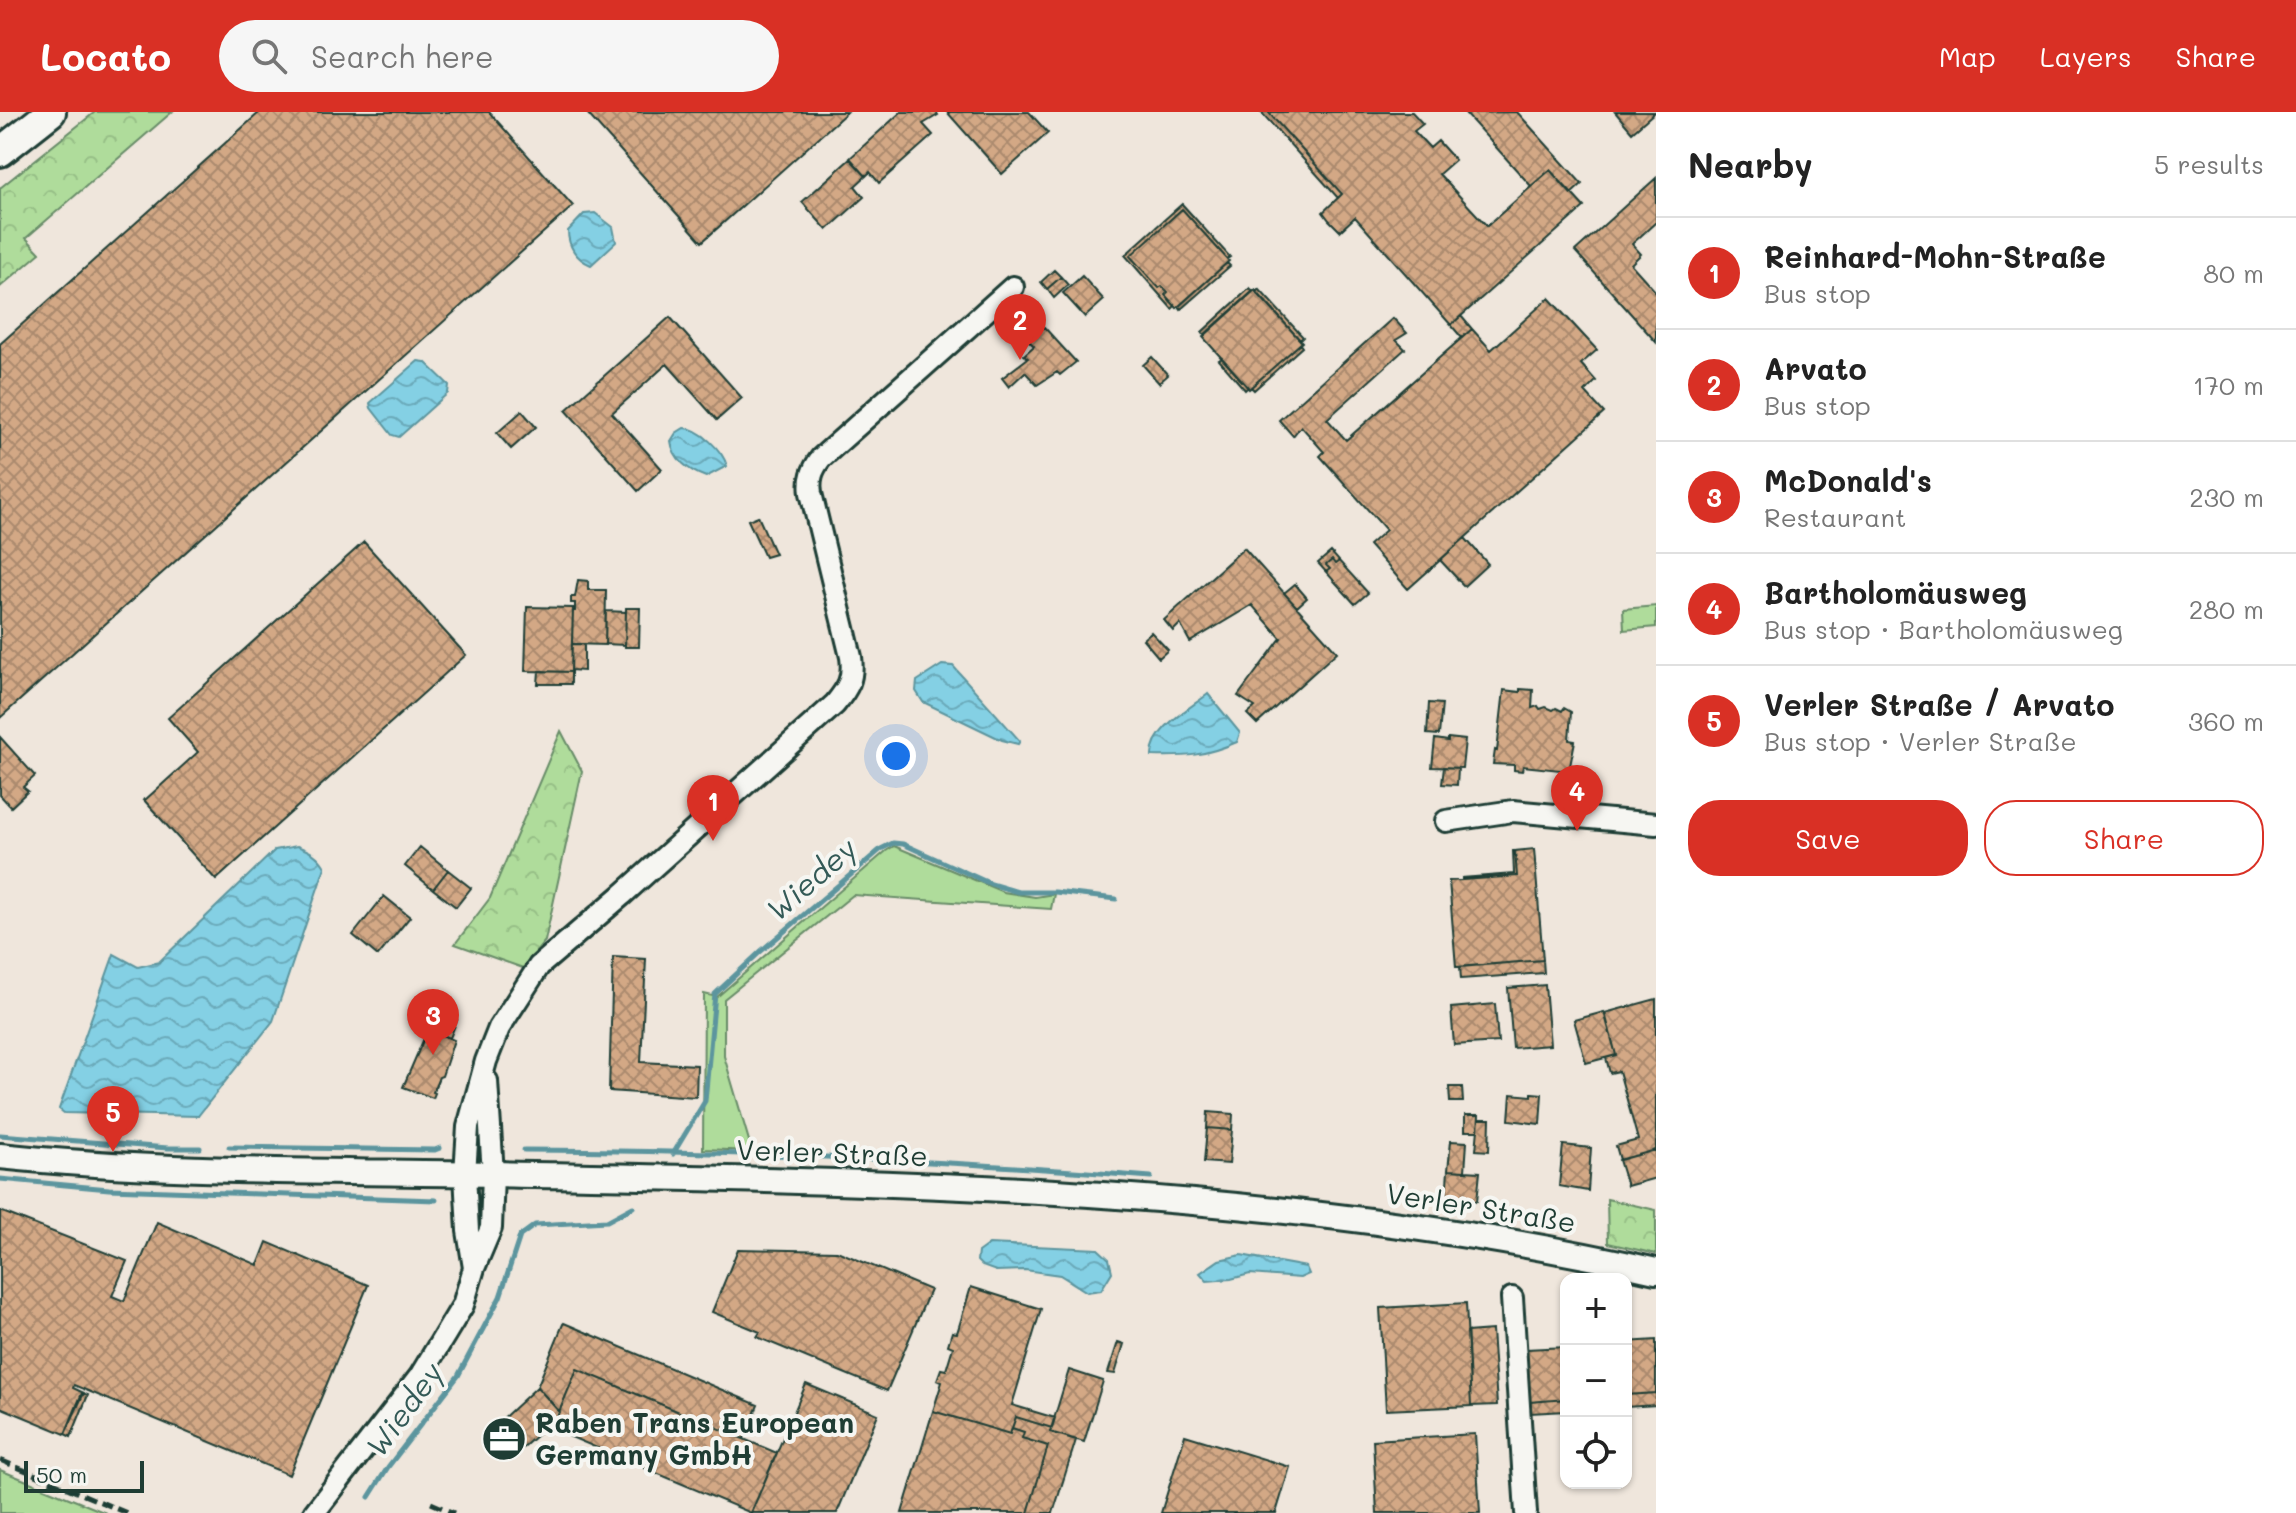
<!DOCTYPE html>
<html lang="en">
<head>
<meta charset="utf-8">
<style>
	:root { --surface:#fff; --page:#f6f6f6; --text:#222; --muted:#767676; --line:#e0e0e0; --accent:#d93025 }
	body { margin:0; font-family:Mali,sans-serif; background:var(--page); color:var(--text) }
	.controls { position:absolute; right:24px; bottom:24px; display:grid; overflow:hidden; border-radius:16px; box-shadow:0 2px 6px #0004 }
	.controls button { width:72px; height:72px; display:grid; place-items:center; padding:0; border:0; border-bottom:2px solid var(--line); background:var(--surface); color:var(--text); font:40px sans-serif }
	.scale { position:absolute; left:24px; bottom:20px; width:120px; box-sizing:border-box; padding-left:8px; border:4px solid #1f3d34; border-top:0; font-size:22px; line-height:28px; white-space:nowrap; color:#1f3d34; -webkit-text-stroke:6px #f6f6f2; paint-order:stroke }
	.you { position:absolute; left:896px; top:644px; width:28px; height:28px; margin:-20px; border:6px solid #fff; border-radius:50%; background:#1a73e8; box-shadow:0 0 0 12px #1a73e833 }
	.badge { display:grid; place-items:center; width:52px; height:52px; border-radius:50%; background:var(--accent); color:#fff; font-size:26px; font-weight:700 }
	.pin { position:absolute; translate:-50% -66px; filter:drop-shadow(0 2px 4px #0008) }
	.pin::after { content:''; position:absolute; top:42px; width:28px; height:24px; background:inherit; clip-path:polygon(0 0,100% 0,50% 100%) }
	.list { margin:0; padding:0; list-style:none }
	h2 { display:flex; justify-content:space-between; align-items:center; height:104px; margin:0; padding:0 32px; font-size:34px }
	h2 small { font-size:26px; font-weight:400; color:var(--muted) }
	.list li { display:grid; grid-template-columns:52px 1fr auto; gap:24px; align-items:center; box-sizing:border-box; height:112px; padding:0 32px; border-top:2px solid var(--line) }
	.list b { display:block; font-size:30px; white-space:nowrap }
	.list p { margin:0; font-size:26px; white-space:nowrap; color:var(--muted) }
	.list em { font-size:26px; font-style:normal; color:var(--muted) }
	.actions { display:flex; gap:16px; padding:24px 32px }
	.actions a { flex:1; padding:18px 0; border:2px solid var(--accent); border-radius:32px; text-align:center; font-size:28px; color:var(--accent) }
	.actions .main { background:var(--accent); color:#fff }
	.icon { flex:none; width:44px; height:44px; fill:none; stroke:currentColor; stroke-width:2; stroke-linecap:round; stroke-linejoin:round }
	.map { position:relative; flex:none; width:1656px; height:1401px; overflow:hidden }
	header { display:flex; align-items:center; gap:48px; box-sizing:border-box; height:112px; padding:0 40px; background:var(--accent); color:#fff }
	header strong { font-size:38px }
	nav { display:flex; gap:44px; margin-inline-start:auto; font-size:28px }
	.search { width:560px; height:72px; background:var(--page); display:flex; align-items:center; gap:20px; box-sizing:border-box; padding:0 28px; border-radius:44px; color:var(--muted); font-size:30px }
	main { display:flex }
	aside { flex:1; background:var(--surface) }
	.map>svg:first-child { display:block }
	.green { fill:#afdc9b; stroke:#678c68; stroke-width:2 }
	.forest { fill:url(#forest-crowns); stroke:#678c68; stroke-width:2 }
	.water { fill:url(#water-waves); stroke:#5c959e; stroke-width:2 }
	.lines { fill:none; stroke-linecap:round; stroke-linejoin:round }
	.stream { stroke:#5c959e; stroke-width:5 }
	.building { fill:url(#building-cross-hatch); stroke:#1f3d34; stroke-width:2 }
	.minor-casing { stroke:#1f3d34; stroke-width:26 }
	.major-casing { stroke:#1f3d34; stroke-width:30 }
	.highway-casing { stroke:#1f3d34; stroke-width:34 }
	.minor { stroke:#f6f6f2; stroke-width:20 }
	.major { stroke:#f6f6f2; stroke-width:24 }
	.highway { stroke:#f6f6f2; stroke-width:28 }
	.rail { stroke:#1f3d34; stroke-width:5; stroke-dasharray:12 6; stroke-linecap:butt }
	.labels { text-anchor:middle; stroke-width:8; stroke-linejoin:round; paint-order:stroke }
	.street-label { font-size:28px; fill:#1f3d34; stroke:#f6f6f2 }
	.poi-label { font-size:28px; font-weight:bold; fill:#1f3d34; stroke:#f6f6f2; text-anchor:start }
	.water-label { font-size:30px; font-style:italic; fill:#335a57; stroke:#f6f6f2 }
</style>
</head>
<body>
<header>
<strong>Locato</strong>
<div class="search"><svg class="icon" aria-label="search" viewBox="0 0 24 24"><circle cx="10" cy="10" r="6"/><path d="M15 15l6 6"/></svg>Search here</div>
<nav><a>Map</a><a>Layers</a><a>Share</a></nav>
</header>
<main>
<div class="map">
<svg width="1656" height="1401" viewBox="0 0 1656 1401">
	<defs>
		<pattern id="forest-crowns" width="20" height="18" patternUnits="userSpaceOnUse" patternTransform="scale(2)"><rect width="20" height="18" fill="#afdc9b"/><path d="M2 6a3 3 0 1 1 6 0M12 15a3 3 0 1 1 6 0" fill="none" stroke="#96be86"/></pattern>
		<pattern id="water-waves" width="16" height="10" patternUnits="userSpaceOnUse" patternTransform="scale(2)"><rect width="16" height="10" fill="#84d0e4"/><path d="M0 5q4-4 8 0t8 0" fill="none" stroke="#6baaba"/></pattern>
		<pattern id="building-cross-hatch" width="8" height="8" patternUnits="userSpaceOnUse" patternTransform="scale(2)"><rect width="8" height="8" fill="#d3a885"/><path d="M0 0l8 8M0 8l8-8" fill="none" stroke="#ab8a6e"/></pattern>
	</defs>
	<rect width="100%" height="100%" fill="#efe6dc"/>
	<filter id="ink" filterUnits="userSpaceOnUse"><feTurbulence type="fractalNoise" baseFrequency=".0125" numOctaves="2"/><feDisplacementMap in="SourceGraphic" scale="16" xChannelSelector="R" yChannelSelector="G"/><feConvolveMatrix kernelMatrix="1 2 1 2 8 2 1 2 1" color-interpolation-filters="sRGB"/></filter>
	<g filter="url(#ink)">
		<!-- green -->
		<path class="green" d="M1656,494V515L1624,518L1623,497Z
			M894,734L1003,780L1035,785L1054,782L1051,797L853,783L724,887V944L752,1039L703,1037L704,882L717,885L886,739Z
			M0,1358L106,1401H0Z"/>
		<!-- forest -->
		<path class="forest" d="M95,0H172L26,126L40,141L0,175V76Z
			M561,619L582,659L545,829L523,856L455,832L490,786Z
			M1607,1087L1656,1098V1142L1608,1131Z"/>
		<!-- water -->
		<path class="water" d="M595,101L613,115L616,130L591,153C576,147 568,134 568,119L584,102Z
			M418,249L425,250L449,273L448,281L399,325L392,323L371,296L370,291Z
			M684,316C700,316 723,339 727,354L706,365C689,359 673,347 671,329L676,321Z
			M942,553L953,554L1020,629L1018,632L1002,628L923,590L916,579L917,569Z
			M1208,582L1240,621L1237,630C1205,644 1186,645 1152,644C1151,617 1189,597 1208,582Z
			M297,734C310,739 318,743 325,755L273,909L198,1004L64,1001L59,997L114,842L138,855L159,850L275,738Z
			M989,1132L1098,1137L1109,1147L1112,1160L1101,1178L1087,1180L1060,1163L1025,1158L996,1159L982,1154L977,1149L978,1140Z
			M1241,1143L1306,1155L1309,1162L1300,1166L1250,1162L1231,1167L1207,1169L1200,1161L1219,1148Z"/>
		<g class="lines">
			<!-- stream -->
			<path class="stream" d="M0,1023L168,1036H200
				M229,1035L435,1038L440,1036
				M524,1038C733,1039 943,1048 1151,1065
				M673,1042L705,989L715,882L760,840L881,737L893,731L903,732L991,772L1018,780H1055L1116,787
				M0,1067L109,1077L436,1088
				M369,1385L388,1355L458,1264L500,1185L520,1124L535,1113L607,1109L633,1095"/>
		</g>
		<!-- building -->
		<path class="building" d="M260,0H489L573,94L0,606V232Z
			M586,0H847L702,130Z
			M901,0H936L938,3L923,12L933,23L879,71L870,60L866,64L850,46Z
			M947,0H1029L1048,21L1002,62Z
			M1261,0H1268L1342,82L1338,86Z
			M1268,0H1412L1423,12L1414,19L1430,36L1438,29L1455,48L1439,62L1487,114L1550,58L1584,95L1451,213L1355,105L1340,119L1329,108L1323,100L1342,82Z
			M1517,0L1582,72L1571,82L1550,58L1531,74L1465,1Z
			M1615,0H1655L1632,20Z
			M850,47L866,64L855,74L864,85L827,118L802,90Z
			M1656,66V110L1632,132L1641,142L1631,152L1656,180V230L1575,139Z
			M1182,92L1230,145L1227,147L1182,97L1130,144L1159,176L1162,174L1168,180L1165,183L1175,194L1172,197L1125,143Z
			M1182,97L1229,149L1177,196L1165,183L1168,180L1162,174L1159,176L1130,144Z
			M1227,151L1230,154L1181,197L1179,194Z
			M1054,158L1061,165L1047,177L1041,170Z
			M1082,164L1104,188L1085,205L1063,181Z
			M1061,165L1068,173L1054,186L1047,177Z
			M1250,176L1253,179L1204,223L1202,220Z
			M1259,177L1303,225L1300,228L1256,180Z
			M1255,178L1302,230L1249,277L1203,225Z
			M1549,186L1597,238L1581,252L1596,269L1585,280L1604,301L1408,477L1369,433L1386,418L1320,344L1324,340L1301,314L1293,324L1279,308L1393,206L1407,221L1396,228L1405,237L1327,307L1346,328L1472,217L1491,238Z
			M1461,204L1472,217L1462,226L1451,213Z
			M670,205L742,286L717,308L667,252L612,301L662,357L638,379L566,298Z
			M1044,215L1076,250L1060,263L1057,260L1037,273L1025,260L1009,275L1002,266L1028,246L1024,243L1034,234L1029,229Z
			M1300,232L1302,235L1254,278L1251,275Z
			M1152,245L1168,263L1159,271L1143,253Z
			M1222,246L1248,275L1245,278L1219,248Z
			M522,299L536,315L511,337L497,321Z
			M758,404L775,442L765,445L748,408Z
			M1465,426L1488,452L1464,474L1440,448Z
			M364,430L466,543L216,768L143,687L145,688L198,640L168,606Z
			M1244,436L1337,540L1257,612L1247,602L1255,595L1238,584L1281,526L1252,493L1190,530L1180,512L1173,519L1164,508Z
			M1331,440L1339,449L1335,452L1332,448L1326,453L1330,457L1326,460L1318,451Z
			M1332,448L1335,452L1339,449L1368,481L1355,492L1326,460L1330,457L1326,453Z
			M578,468L588,469V478H606L605,533L572,532L573,499H575V491H571V485H575Z
			M1295,472L1307,486L1297,495L1284,481Z
			M527,495L573,496L571,560L525,559Z
			M626,496H640L639,535H625Z
			M606,499L626,500L625,533L605,532Z
			M1151,520L1168,538L1159,546L1143,527Z
			M572,532H584V559L571,558Z
			M539,559L571,560V572H538Z
			M1520,577L1533,578L1532,596L1538,594L1540,597L1546,595L1553,598L1556,596L1562,599L1564,596L1571,600L1569,628L1575,629L1569,659L1523,654L1522,659L1514,658V653L1493,652L1495,638L1497,639L1504,578L1520,580Z
			M1429,591L1442,592L1439,623L1427,622Z
			M0,625L35,664L23,675L28,679L11,695L0,683Z
			M1448,626L1465,628L1462,656L1432,655L1435,627L1448,629Z
			M1444,655L1458,656L1457,673L1442,672Z
			M420,735L448,758L433,777L405,754Z
			M1534,737L1543,848L1456,855L1449,769L1517,764L1515,739Z
			M1513,739H1515L1517,764L1462,768V766L1514,762Z
			M448,758L471,776L456,795L433,777Z
			M384,784L410,805L378,844L353,823Z
			M613,845L646,847L641,950L697,953L696,985L609,979Z
			M1543,848L1544,861L1461,867L1460,855Z
			M1545,873L1550,933L1513,936L1508,876Z
			M1656,887V1038L1620,1048L1616,1034L1638,1028L1619,959L1610,961L1606,946L1616,943L1605,901Z
			M1495,892L1498,930L1454,933L1451,896Z
			M1604,900L1616,943L1586,951L1574,908Z
			M442,902L457,908L450,926L430,918L433,909Z
			M428,917L454,928L442,964L439,965L433,980L435,981L433,986L403,975Z
			M1449,975H1462L1463,990H1450Z
			M1532,981L1542,982L1540,1012L1509,1008L1511,982L1532,984Z
			M1208,1000L1233,1002L1232,1018L1207,1016Z
			M1465,1003H1479L1478,1019H1465Z
			M1479,1007H1490L1489,1039L1476,1038Z
			M1207,1016L1232,1018L1229,1052L1204,1050Z
			M1451,1029L1467,1030L1465,1059L1448,1058Z
			M1563,1033L1591,1036L1588,1079L1559,1074Z
			M1656,1038V1066L1627,1074L1619,1048Z
			M1448,1058L1480,1060L1477,1089L1446,1087Z
			M0,1099L127,1149L112,1184L124,1189L157,1110L258,1153L267,1130L368,1173L289,1363L74,1273L73,1276L84,1281L65,1322L0,1295Z
			M738,1137L837,1139L930,1178L887,1279L757,1225L760,1220L712,1200Z
			M971,1175L1041,1197L1012,1293L1055,1306L1052,1316L1016,1305L1010,1322L933,1299L942,1270L937,1268L941,1257L946,1258L953,1235L948,1233L952,1220L957,1221Z
			M1466,1191L1471,1294L1386,1298L1380,1196Z
			M563,1212L564,1211L758,1293L744,1327L577,1257L559,1300L537,1275Z
			M1492,1218L1497,1293L1471,1294L1467,1220Z
			M1656,1228V1281L1626,1283V1230Z
			M1118,1230L1124,1232L1115,1262L1108,1261Z
			M1566,1235V1287L1530,1290L1526,1237Z
			M577,1257L777,1341L751,1401L552,1317Z
			M1069,1258L1103,1269L1084,1330L1050,1320Z
			M806,1272L878,1302L837,1401H751Z
			M537,1275L560,1300L552,1317L546,1315L509,1348L486,1322Z
			M82,1281L88,1283L71,1325L65,1322Z
			M1656,1281V1293L1626,1295V1283Z
			M1566,1287V1299L1530,1301V1290Z
			M933,1299L1010,1322L1012,1316L1024,1320L1022,1326L1048,1334L1028,1401H902Z
			M1016,1305L1052,1316L1050,1320L1076,1328L1053,1401H1028L1048,1334L1022,1326L1024,1320L1012,1316Z
			M1475,1322L1480,1401H1377L1373,1328Z
			M1185,1323L1290,1355L1276,1401H1161Z"/>
		<g class="lines">
			<!-- minor casing -->
			<g class="minor-casing">
				<path id="minor" d="M1446,709L1513,699L1656,712
					M474,1156L468,1119L465,1062L468,1015L486,949L499,916L539,854L622,783L835,592C848,576 854,567 851,545L811,381C809,367 812,358 821,346L1013,175
					M1512,1186L1526,1401
					M314,1401L420,1264L463,1193L474,1156L491,1116L493,1062L487,969"/>
			</g>
			<!-- major casing -->
			<g class="major-casing">
				<path id="major" d="M0,1044C163,1061 329,1059 492,1062C881,1070 1275,1073 1656,1159"/>
			</g>
			<!-- highway casing -->
			<g class="highway-casing">
				<path id="highway" d="M0,40L51,0"/>
			</g>
			<!-- minor -->
			<use href="#minor" class="minor"/>
			<!-- major -->
			<use href="#major" class="major"/>
			<!-- highway -->
			<use href="#highway" class="highway"/>
			<!-- rail -->
			<path class="rail" d="M0,1348L127,1401
				M431,1391L454,1401"/>
		</g>
	</g>
	<!-- icons -->
	<defs>
		<g id="office-disc" transform="scale(2.3)"><circle r="9.5" fill="#1f3d34" stroke="#f6f6f2"/><path d="M-6-3h4V-5.5h4V-3h4V5H-6ZM-1-4.5V-3h2v-1.5ZM-6 0V1H6V0Z" fill="#fff"/></g>
	</defs>
	<g fill-rule="evenodd">
		<use href="#office-disc" x="504" y="1327"/>
	</g>
	<g class="labels">
		<!-- street labels -->
		<g class="street-label">
			<text transform="translate(832 1041) rotate(2)" y="10">Verler Straße</text>
			<text transform="translate(1481 1096) rotate(9)" y="10">Verler Straße</text>
		</g>
		<!-- poi labels -->
		<g class="poi-label">
			<text x="535" y="1321">Raben Trans European<tspan x="535" dy="32">Germany GmbH</tspan></text>
		</g>
		<!-- water labels -->
		<g class="water-label">
			<text transform="translate(812 768) rotate(-41)" y="10">Wiedey</text>
			<text transform="translate(405 1298) rotate(-54)" y="10">Wiedey</text>
		</g>
	</g>
</svg>
<div class="controls">
<button>+</button>
<button>−</button>
<button><svg class="icon" aria-label="locate" viewBox="0 0 24 24"><circle cx="12" cy="12" r="6"/><path d="M12 2v4M12 18v4M2 12h4M18 12h4"/></svg></button>
</div>
<div class="scale">50 m</div>
<div class="you"></div>
<div class="pin badge" style="left:713px;top:729px">1</div>
<div class="pin badge" style="left:1020px;top:248px">2</div>
<div class="pin badge" style="left:433px;top:943px">3</div>
<div class="pin badge" style="left:1577px;top:719px">4</div>
<div class="pin badge" style="left:113px;top:1040px">5</div>
</div>
<aside>
<h2>Nearby<small>5 results</small></h2>
<ul class="list">
<li><span class="badge">1</span><div><b>Reinhard-Mohn-Straße</b><p>Bus stop</p></div><em>80 m</em></li>
<li><span class="badge">2</span><div><b>Arvato</b><p>Bus stop</p></div><em>170 m</em></li>
<li><span class="badge">3</span><div><b>McDonald's</b><p>Restaurant</p></div><em>230 m</em></li>
<li><span class="badge">4</span><div><b>Bartholomäusweg</b><p>Bus stop · Bartholomäusweg</p></div><em>280 m</em></li>
<li><span class="badge">5</span><div><b>Verler Straße / Arvato</b><p>Bus stop · Verler Straße</p></div><em>360 m</em></li>
</ul>
<div class="actions"><a class="main">Save</a><a>Share</a></div>
</aside>
</main>
</body>
</html>
